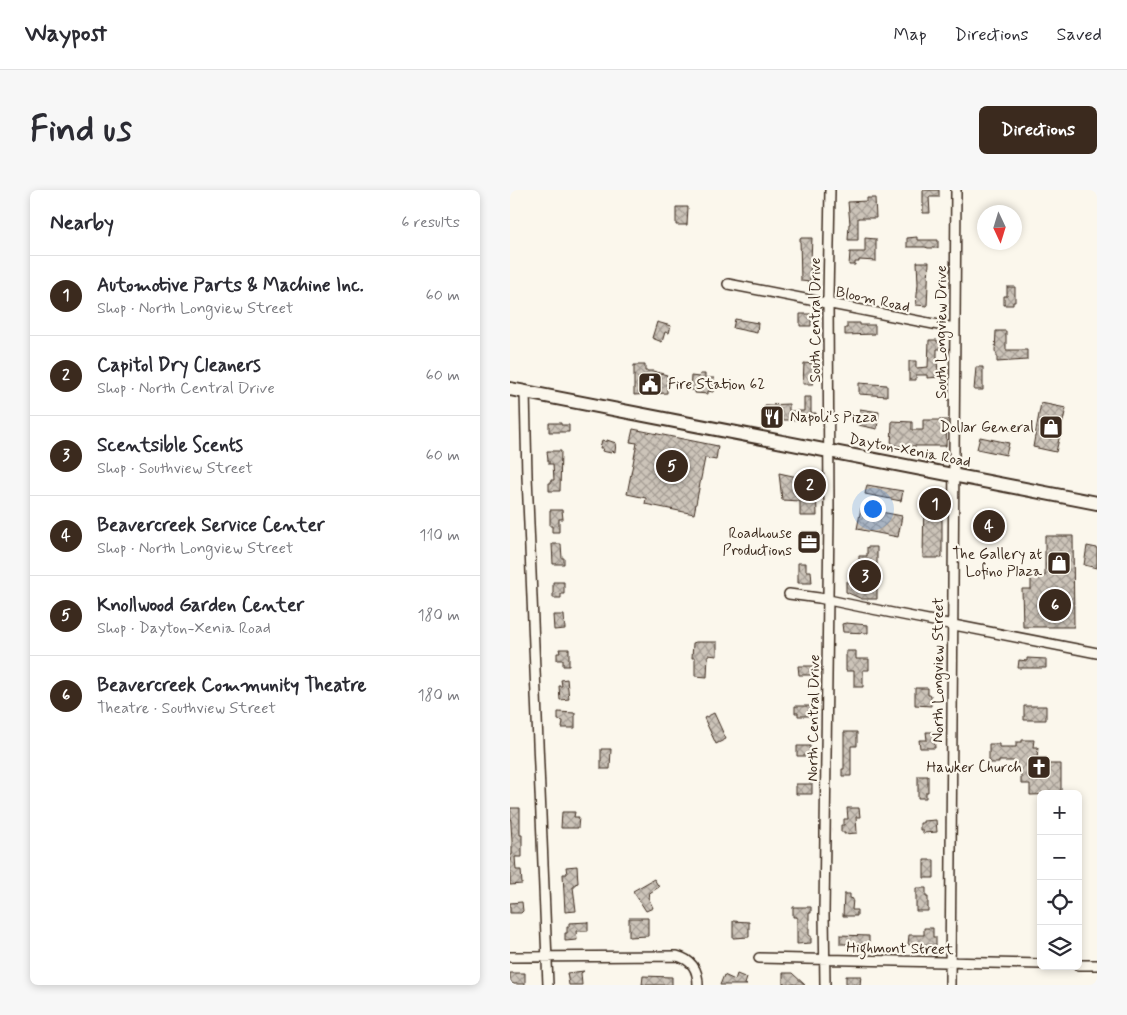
<!DOCTYPE html>
<html lang="en">
<head>
<meta charset="utf-8">
<style>
	:root { --surface:#fff; --page:#f7f7f7; --text:#2b2b33; --muted:#7c7c81; --line:#e1e1e2; --accent:#3b2a1e }
	body { margin:0; font-family:Mynerve,sans-serif; background:var(--page); color:var(--text) }
	.controls { position:absolute; right:15px; bottom:15px; display:grid; overflow:hidden; border-radius:8px; box-shadow:0 2px 8px #0003 }
	.controls button { width:45px; height:45px; display:grid; place-items:center; padding:0; border:0; border-bottom:1px solid var(--line); background:var(--surface); color:var(--text); font:25px sans-serif }
	.compass { position:absolute; left:467px; top:15px; width:45px; height:45px; border-radius:50%; background:var(--surface); box-shadow:0 2px 8px #0003; rotate:176deg }
	.you { position:absolute; left:362px; top:318px; width:18px; height:18px; margin:-12px; border:4px solid #fff; border-radius:50%; background:#1a73e8; box-shadow:0 0 0 8px #1a73e833 }
	.badge { display:grid; place-items:center; width:32px; height:32px; border-radius:50%; background:var(--accent); color:#fff; font-size:16px; font-weight:700 }
	.pin { position:absolute; translate:-50% -50%; border:2px solid #fff; box-shadow:0 1px 5px #0006 }
	.list { margin:0; padding:0; list-style:none }
	h2 { display:flex; justify-content:space-between; align-items:center; height:65px; margin:0; padding:0 20px; font-size:21px }
	h2 small { font-size:16px; font-weight:400; color:var(--muted) }
	.list li { display:grid; grid-template-columns:32px 1fr auto; gap:15px; align-items:center; box-sizing:border-box; height:80px; padding:0 20px; border-top:1px solid var(--line) }
	.list b { display:block; font-size:19px; white-space:nowrap }
	.list p { margin:0; font-size:16px; white-space:nowrap; color:var(--muted) }
	.list em { font-size:16px; font-style:normal; color:var(--muted) }
	.icon { flex:none; width:28px; height:28px; fill:none; stroke:currentColor; stroke-width:2; stroke-linecap:round; stroke-linejoin:round }
	.map { position:relative; flex:none; width:587px; height:795px; overflow:hidden; border-radius:8px }
	header { display:flex; align-items:center; gap:30px; box-sizing:border-box; height:70px; padding:0 25px; background:var(--surface); border-bottom:1px solid var(--line) }
	header strong { font-size:24px }
	nav { display:flex; gap:28px; margin-inline-start:auto; font-size:18px }
	.intro { display:flex; align-items:center; justify-content:space-between; box-sizing:border-box; height:120px; padding:0 30px }
	h1 { margin:0; font-size:35px }
	.button { padding:12px 22px; border-radius:8px; background:var(--accent); color:#fff; font-size:18px; font-weight:700 }
	main { display:flex; gap:30px; padding:0 30px }
	aside { flex:1; background:var(--surface); border-radius:8px; box-shadow:0 2px 8px #0003 }
	.map>svg:first-child { display:block }
	.building { fill:url(#building-cross-hatch); stroke:#3b2a1e }
	.lines { fill:none; stroke-linecap:round; stroke-linejoin:round }
	.minor-casing { stroke:#3b2a1e; stroke-width:12 }
	.secondary-casing { stroke:#3b2a1e; stroke-width:16 }
	.minor { stroke:#fbf7ec; stroke-width:9 }
	.secondary { stroke:#fbf7ec; stroke-width:12 }
	.labels { text-anchor:middle; stroke-width:4.5; stroke-linejoin:round; paint-order:stroke }
	.street-label { font-size:15px; fill:#3b2a1e; stroke:#fbf7ec }
	.poi-label { font-size:15px; fill:#3b2a1e; stroke:#fbf7ec; text-anchor:end }
</style>
</head>
<body>
<header>
<strong>Waypost</strong>
<nav><a>Map</a><a>Directions</a><a>Saved</a></nav>
</header>
<div class="intro"><h1>Find us</h1><a class="button">Directions</a></div>
<main>
<aside>
<h2>Nearby<small>6 results</small></h2>
<ul class="list">
<li><span class="badge">1</span><div><b>Automotive Parts &amp; Machine Inc.</b><p>Shop · North Longview Street</p></div><em>60 m</em></li>
<li><span class="badge">2</span><div><b>Capitol Dry Cleaners</b><p>Shop · North Central Drive</p></div><em>60 m</em></li>
<li><span class="badge">3</span><div><b>Scentsible Scents</b><p>Shop · Southview Street</p></div><em>60 m</em></li>
<li><span class="badge">4</span><div><b>Beavercreek Service Center</b><p>Shop · North Longview Street</p></div><em>110 m</em></li>
<li><span class="badge">5</span><div><b>Knollwood Garden Center</b><p>Shop · Dayton-Xenia Road</p></div><em>180 m</em></li>
<li><span class="badge">6</span><div><b>Beavercreek Community Theatre</b><p>Theatre · Southview Street</p></div><em>180 m</em></li>
</ul>
</aside>
<div class="map">
<svg width="587" height="795" viewBox="0 0 587 795">
	<defs>
		<pattern id="building-cross-hatch" width="8" height="8" patternUnits="userSpaceOnUse" patternTransform="scale(1.25)"><rect width="8" height="8" fill="#ccc4b9"/><path d="M0 0l8 8M0 8l8-8" fill="none" stroke="#a79f96"/></pattern>
	</defs>
	<rect width="100%" height="100%" fill="#fbf7ec"/>
	<filter id="ink" filterUnits="userSpaceOnUse"><feTurbulence type="fractalNoise" baseFrequency=".02" numOctaves="2"/><feDisplacementMap in="SourceGraphic" scale="10" xChannelSelector="R" yChannelSelector="G"/><feConvolveMatrix kernelMatrix="1 2 1 2 8 2 1 2 1" color-interpolation-filters="sRGB"/></filter>
	<g filter="url(#ink)">
		<!-- building -->
		<path class="building" d="M413,0H429V7H419L420,23H413Z
			M357,8H365L366,28H348V50H338L339,34H340L338,12L357,11Z
			M166,17H178L177,35H166Z
			M407,47V50H428V58H418L415,57H397V48Z
			M290,48H302L300,92L291,91Z
			M355,48L366,49V71L349,70V72H345V75H339L340,62H355Z
			M407,72H419L417,116L406,115L408,94Z
			M497,97H505V112H503V115H494V106H497Z
			M290,124H304V131H301V136H290Z
			M225,129L248,133L247,143L223,138Z
			M147,132L161,136L159,143L155,142L152,152L142,148Z
			M337,133H350V135H365V144L335,145V138H337Z
			M486,141H496V160H517V170L487,172V165L485,161Z
			M419,150H427V152H430V159H427V172L428,180H431V187L417,188V185H406V190H399V171H406V178L418,177Z
			M294,173L304,174L303,194H293Z
			M124,175H135V181H143L157,185V203L124,205Z
			M466,177H473V200H464Z
			M190,184H195V188H204L203,202L198,201V204L185,203V200H180L181,186L189,187Z
			M349,193L377,195V206L349,204Z
			M294,207H301V223H306V230H256L255,215L279,214V221H294Z
			M531,213L556,218L546,262L523,257Z
			M350,219L369,222L367,239L348,235Z
			M413,230H437L436,256H381L382,231L402,232V240H413Z
			M39,233H51V235H59V242H39Z
			M123,239L208,256L206,270L195,268L184,324L135,314L136,308L117,304L127,253L120,252Z
			M470,247L499,253L496,265L467,259Z
			M92,250L97,252V250L106,253L105,262L102,261L101,263L92,261L93,258H90Z
			M37,261H51L50,301H39V293H41V290H44L43,274H39V271H38Z
			M269,283L306,291L307,326H290V311L272,310Z
			M357,295L393,301L391,311L355,304Z
			M414,305H436V325H432V368H413Z
			M351,318L392,326L388,347L347,339Z
			M40,320H52L53,329H49V342H42V336H40Z
			M470,329L490,332L487,345L468,342Z
			M535,346H563L564,437H513L512,399H521V386H535Z
			M42,354H51L52,368H54V374H43Z
			M577,356L587,358V378L574,375Z
			M357,357H367V409H352L336,402V392H344L343,383H349V366H357Z
			M288,373H296V381H301L302,393H288Z
			M43,392H54V404H51V408H43Z
			M43,425H54L55,439L44,440Z
			M336,433L358,435V443L333,442L332,434Z
			M186,452H207V466L198,465L197,487L185,486V468H182L183,453Z
			M49,459H59V476H53V470H47V463H50Z
			M336,461H346V469H359V480H353V497H344V481H336Z
			M517,468L536,469V478H508L509,470L517,471Z
			M288,476H303V485H289Z
			M57,489L59,509L50,510L49,496H52L51,490Z
			M405,498H418V505H421V516L405,515Z
			M285,516H303V526H288V523H285Z
			M514,516H536V530H514Z
			M48,522L65,523V538H52L53,531L48,530Z
			M204,523L216,549L206,554L194,528Z
			M334,542H347V556H341V586H332V579H334Z
			M416,542H424L425,558H410L409,550H417Z
			M512,550H524L523,557H528L527,570H532V574H551V604L520,605V594H511V580L506,576V571H489V573H479V554H489V557H506V552H512Z
			M287,556H300V566H287Z
			M91,559H101L100,579H91Z
			M408,586H418V602H416V608H408Z
			M286,594H302V604H286Z
			M0,618H10V645H12V667H5L6,680H11L12,694L0,695V665H2V651Z
			M337,618H349L350,627H346L347,643L334,644V642H331V635H334V629H338Z
			M52,622H65L64,627H69L68,638H51Z
			M426,630L427,642L413,643V640H410V633H413V631Z
			M414,670H424V688H414Z
			M67,676L68,693L65,694V697H63L66,721L55,722L53,684H57L56,677Z
			M144,689L149,697L138,704L140,706L138,707L143,718L136,721L123,701Z
			M406,698H416V707H418V721H406Z
			M334,704H340V708L343,709L342,720H347V726H333Z
			M12,712L13,721L11,723H0V713Z
			M283,717H301V723H299V746H301V753L287,754V727H283Z
			M119,728H138V746L119,747Z
			M223,731L239,732V747L223,748Z
			M78,732V741H66L67,750L55,751V743H57V737H59V733Z
			M414,738H423V747H426V755H398L399,745H414Z
			M330,745L359,746V754H330Z
			M74,781L71,783L72,795H59L57,783Z
			M0,783H15V794H0Z
			M273,783H282L295,795L273,794Z
			M227,784L237,788L235,794L237,795H210L214,785L225,790Z
			M133,786L162,787V795H132Z
			M336,786H351L350,795H336Z"/>
		<g class="lines">
			<!-- minor casing -->
			<g class="minor-casing">
				<path id="minor" d="M218,94L444,138
					M15,202L17,286L38,795
					M279,404L309,408L352,417L587,463
					M0,767L167,766C182,770 188,779 188,795
					M249,768L531,774
					M568,775H587
					M315,795L314,724L319,326L318,107L320,0
					M440,795L446,0"/>
			</g>
			<!-- secondary casing -->
			<g class="secondary-casing">
				<path id="secondary" d="M0,199L587,313"/>
			</g>
			<!-- minor -->
			<use href="#minor" class="minor"/>
			<!-- secondary -->
			<use href="#secondary" class="secondary"/>
		</g>
	</g>
	<!-- icons -->
	<defs>
		<g id="civic-square" transform="scale(1.25)"><rect x="-9" y="-9" width="18" height="18" rx="4" fill="#3b2a1e" stroke="#fbf7ec"/><path d="M-.6-6.5H3V-4.5H.6V-3L4-1V1h2V6H-6V1h2V-1L-.6-3ZM-1.2 2.5V6h2.4V2.5Z" fill="#fff"/></g>
		<g id="restaurant-square" transform="scale(1.25)"><rect x="-9" y="-9" width="18" height="18" rx="4" fill="#3b2a1e" stroke="#fbf7ec"/><path d="M-5-6h1v4h1v-4h1v4h1v-4h1v5L-1.5 .5V6h-2V.5L-5-1ZM5-6V6H3V1.5H1.5Q1.5-4 5-6Z" fill="#fff"/></g>
		<g id="shop-square" transform="scale(1.25)"><rect x="-9" y="-9" width="18" height="18" rx="4" fill="#3b2a1e" stroke="#fbf7ec"/><path d="M-5-2.5h2.3a2.7 3.5 0 0 1 5.4 0H5L5.5 6h-11ZM-1.5-2.5h3a1.5 2.3 0 0 0-3 0Z" fill="#fff"/></g>
		<g id="office-square" transform="scale(1.25)"><rect x="-9" y="-9" width="18" height="18" rx="4" fill="#3b2a1e" stroke="#fbf7ec"/><path d="M-6-3h4V-5.5h4V-3h4V5H-6ZM-1-4.5V-3h2v-1.5ZM-6 0V1H6V0Z" fill="#fff"/></g>
		<g id="church-square" transform="scale(1.25)"><rect x="-9" y="-9" width="18" height="18" rx="4" fill="#3b2a1e" stroke="#fbf7ec"/><path d="M-1.2-6h2.4v3.5h3.3v2.4h-3.3V6h-2.4V-.1h-3.3v-2.4h3.3Z" fill="#fff"/></g>
	</defs>
	<g fill-rule="evenodd">
		<use href="#civic-square" x="140" y="194"/>
		<use href="#restaurant-square" x="262" y="227"/>
		<use href="#shop-square" x="541" y="237"/>
		<use href="#office-square" x="299" y="352"/>
		<use href="#shop-square" x="549" y="373"/>
		<use href="#church-square" x="529" y="577"/>
	</g>
	<g class="labels">
		<!-- street labels -->
		<g class="street-label">
			<text transform="translate(363 109) rotate(12)" y="5">Bloom Road</text>
			<text transform="translate(305 130) rotate(-90)" y="5">South Central Drive</text>
			<text transform="translate(431 142) rotate(-90)" y="5">South Longview Drive</text>
			<text transform="translate(400 260) rotate(11)" y="5">Dayton-Xenia Road</text>
			<text transform="translate(428 480) rotate(-90)" y="5">North Longview Street</text>
			<text transform="translate(303 528) rotate(-89)" y="5">North Central Drive</text>
			<text transform="translate(390 758) rotate(1)" y="5">Highmont Street</text>
		</g>
		<!-- poi labels -->
		<g class="poi-label">
			<text x="158" y="199" text-anchor="start">Fire Station 62</text>
			<text x="280" y="232" text-anchor="start">Napoli's Pizza</text>
			<text x="524" y="242">Dollar General</text>
			<text x="282" y="348">Roadhouse<tspan x="282" dy="17">Productions</tspan></text>
			<text x="532" y="369">The Gallery at<tspan x="532" dy="17">Lofino Plaza</tspan></text>
			<text x="512" y="582">Hawker Church</text>
		</g>
	</g>
</svg>
<div class="controls">
<button>+</button>
<button>−</button>
<button><svg class="icon" aria-label="locate" viewBox="0 0 24 24"><circle cx="12" cy="12" r="6"/><path d="M12 2v4M12 18v4M2 12h4M18 12h4"/></svg></button>
<button><svg class="icon" aria-label="layers" viewBox="0 0 24 24"><path d="M12 4l9 5-9 5-9-5zM3 14l9 5 9-5"/></svg></button>
</div>
<svg class="compass" viewBox="-18 -18 36 36"><path d="M0-13l5 13h-10z" fill="#e53935"/><path d="M0 13l5-13h-10z" fill="#7c7c81"/></svg>
<div class="you"></div>
<div class="pin badge" style="left:425px;top:314px">1</div>
<div class="pin badge" style="left:300px;top:295px">2</div>
<div class="pin badge" style="left:355px;top:386px">3</div>
<div class="pin badge" style="left:479px;top:336px">4</div>
<div class="pin badge" style="left:162px;top:276px">5</div>
<div class="pin badge" style="left:545px;top:415px">6</div>
</div>
</main>
</body>
</html>
